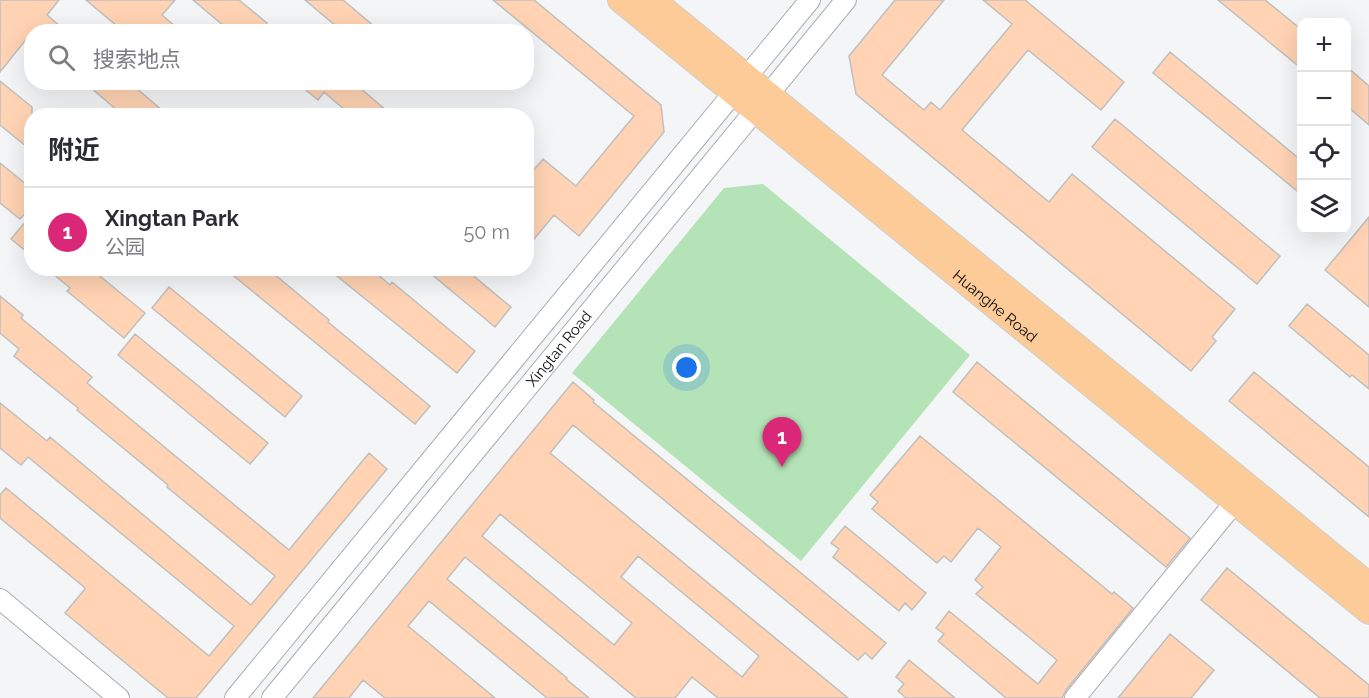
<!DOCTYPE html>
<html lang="zh">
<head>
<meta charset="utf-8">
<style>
	:root { --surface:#fff; --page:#f7f7f7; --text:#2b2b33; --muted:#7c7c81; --line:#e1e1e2; --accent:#db2777 }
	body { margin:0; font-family:Raleway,"Noto Sans SC",sans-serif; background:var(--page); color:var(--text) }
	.controls { position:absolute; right:18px; top:18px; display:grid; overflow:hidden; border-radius:12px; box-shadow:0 6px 24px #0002 }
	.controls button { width:54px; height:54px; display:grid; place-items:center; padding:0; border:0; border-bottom:2px solid var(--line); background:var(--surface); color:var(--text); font:30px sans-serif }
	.you { position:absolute; left:687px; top:368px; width:21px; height:21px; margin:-15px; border:4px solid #fff; border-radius:50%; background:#1a73e8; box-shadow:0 0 0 9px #1a73e833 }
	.badge { display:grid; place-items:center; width:39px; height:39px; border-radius:50%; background:var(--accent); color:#fff; font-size:20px; font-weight:700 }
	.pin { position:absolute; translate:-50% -50px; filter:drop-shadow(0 2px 3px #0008) }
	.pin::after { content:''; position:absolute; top:32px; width:21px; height:18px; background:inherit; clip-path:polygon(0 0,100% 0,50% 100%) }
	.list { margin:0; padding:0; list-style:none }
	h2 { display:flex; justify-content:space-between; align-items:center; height:78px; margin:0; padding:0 24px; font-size:26px }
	h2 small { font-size:20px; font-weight:400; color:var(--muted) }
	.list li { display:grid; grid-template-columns:39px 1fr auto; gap:18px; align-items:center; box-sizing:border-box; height:90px; padding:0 24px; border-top:2px solid var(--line) }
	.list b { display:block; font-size:22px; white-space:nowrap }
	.list p { margin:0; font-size:20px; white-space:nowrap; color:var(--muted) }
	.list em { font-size:20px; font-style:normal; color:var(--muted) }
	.icon { flex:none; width:33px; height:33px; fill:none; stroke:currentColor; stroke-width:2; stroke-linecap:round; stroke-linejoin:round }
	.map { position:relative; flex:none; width:1369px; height:698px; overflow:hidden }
	.search { position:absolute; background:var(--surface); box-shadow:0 6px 24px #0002; left:24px; top:24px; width:510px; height:66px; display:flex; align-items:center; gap:15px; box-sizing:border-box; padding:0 21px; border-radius:24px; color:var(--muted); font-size:22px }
	.panel { position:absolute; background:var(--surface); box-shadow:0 6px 24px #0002; left:24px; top:108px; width:510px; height:168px; border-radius:24px }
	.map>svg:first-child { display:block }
	.green { fill:#b5e3b8 }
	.building { fill:#ffd3b3; stroke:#c0bfbe; stroke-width:1.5; fill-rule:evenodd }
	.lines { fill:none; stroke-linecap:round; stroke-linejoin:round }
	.minor-casing { stroke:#abacad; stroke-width:22 }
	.major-casing { stroke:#cecfcf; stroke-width:26 }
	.minor { stroke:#fff; stroke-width:20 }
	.major { stroke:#fccb97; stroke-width:24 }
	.labels { text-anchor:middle; stroke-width:5; stroke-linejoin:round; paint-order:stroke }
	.street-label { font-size:15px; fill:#0c0d0d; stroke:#f4f5f6 }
</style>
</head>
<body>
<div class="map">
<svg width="1369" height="698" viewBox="0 0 1369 698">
	<rect width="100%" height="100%" fill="#f4f5f6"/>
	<!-- green -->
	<path class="green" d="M763,184L970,355L801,561L572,373L724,188Z"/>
	<!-- building -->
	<path class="building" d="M0,0H59L47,15L67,32H32L0,72Z
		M86,0H175L162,15L182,32H124Z
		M193,0H239L267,23L259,32H231Z
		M305,0H343L381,32H343Z
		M493,0H534L661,105L664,132L579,236L554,215L526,249V179L543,159L576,186L634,116Z
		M895,0H944L882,75L924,110L931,102L940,110L1012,24L983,0H1025L1124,82L1101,110L1028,50L962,130L1049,202L1072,174L1235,309L1212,337L1216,341L1191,371L856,94L849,56Z
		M1218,0H1265L1302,30V69Z
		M1170,52L1302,161V195L1153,73Z
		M1347,67L1369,86V125L1347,106Z
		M0,81L32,107V151L0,125Z
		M84,82H129L169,116H124Z
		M296,82H353L393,116H352L324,92L318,100Z
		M1115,119L1280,256L1257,284L1092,147Z
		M0,163L32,189V206L20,219L0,203Z
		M32,214V256L11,239Z
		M1369,217V307L1325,270Z
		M46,268H90L145,313L124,338L67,291L70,288Z
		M224,268H267L329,320L328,322L430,406L415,424Z
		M327,268H370L390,285L392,282L475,351L457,373Z
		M424,268H464L511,307L495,327Z
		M169,287L302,396L285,417L152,308Z
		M0,296L23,315L21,318L92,377L87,383L289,550L369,453L387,469L196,698H168L65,613L85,589L84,587L0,518V495L6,488L209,656L234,626L28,457L21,465L0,448V403L47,441L50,437L251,605L275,576L167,487L168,485L77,410L78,408L14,356L19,349L0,333Z
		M1307,304L1369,355V389L1352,375L1350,377L1289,326Z
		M135,334L268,443L250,464L118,355Z
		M977,362L1190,538L1166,567L953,392Z
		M1254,372L1369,467V517L1229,401Z
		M573,382L594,400L593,402L886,643L872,659L865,653L858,660L573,425L550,453L848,698H718L692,677L675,698H636L465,557L447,579L567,678L566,679L589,698H547L429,601L408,626L495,698H385L363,680L349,698H313ZM500,514L632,623L614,645L482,536ZM638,556L759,656L742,677L621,577Z
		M920,436L1112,594L1114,592L1133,608L1066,690L1062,698H1006L938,641L944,634L936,628L949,611L1038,684L1057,660L976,594L983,587L975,580L1001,547L978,528L951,562L944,556L937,563L872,509L878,502L870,495Z
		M845,526L926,593L912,610L905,603L899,611L833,557L839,549L831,543Z
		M1227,568L1369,685V698H1320L1201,600Z
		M1170,634L1214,670L1191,698H1118Z
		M909,660L955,698H906L898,691L904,684L896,677Z"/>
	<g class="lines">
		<!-- minor casing -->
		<g class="minor-casing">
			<g id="minor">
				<path d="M0,599L119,698"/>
				<path d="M235,698L810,0"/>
				<path id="s1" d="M272,698L846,0"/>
				<path d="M1075,698L1235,502"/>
			</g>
		</g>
		<!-- major casing -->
		<g class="major-casing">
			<g id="major">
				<path id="s2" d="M620,0L1369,612"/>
				<path d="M653,0L1369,585"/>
			</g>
		</g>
		<!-- minor -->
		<use href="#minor" class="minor"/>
		<!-- major -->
		<use href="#major" class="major"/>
	</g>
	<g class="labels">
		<!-- street labels -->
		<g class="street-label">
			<text dy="5" stroke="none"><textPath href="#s2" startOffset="484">Huanghe Road</textPath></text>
			<text dy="5" stroke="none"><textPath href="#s1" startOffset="452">Xingtan Road</textPath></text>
		</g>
	</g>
</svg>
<div class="controls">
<button>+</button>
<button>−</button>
<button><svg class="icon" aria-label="locate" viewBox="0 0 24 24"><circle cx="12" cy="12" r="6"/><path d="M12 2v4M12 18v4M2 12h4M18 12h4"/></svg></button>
<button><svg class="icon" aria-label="layers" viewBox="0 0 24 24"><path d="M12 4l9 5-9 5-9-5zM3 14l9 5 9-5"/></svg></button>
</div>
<div class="you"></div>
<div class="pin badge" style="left:782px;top:467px">1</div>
<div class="search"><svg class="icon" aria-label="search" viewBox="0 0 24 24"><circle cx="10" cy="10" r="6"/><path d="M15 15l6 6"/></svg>搜索地点</div>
<section class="panel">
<h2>附近<small></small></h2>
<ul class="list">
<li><span class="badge">1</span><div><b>Xingtan Park</b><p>公园</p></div><em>50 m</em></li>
</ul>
</section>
</div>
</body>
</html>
